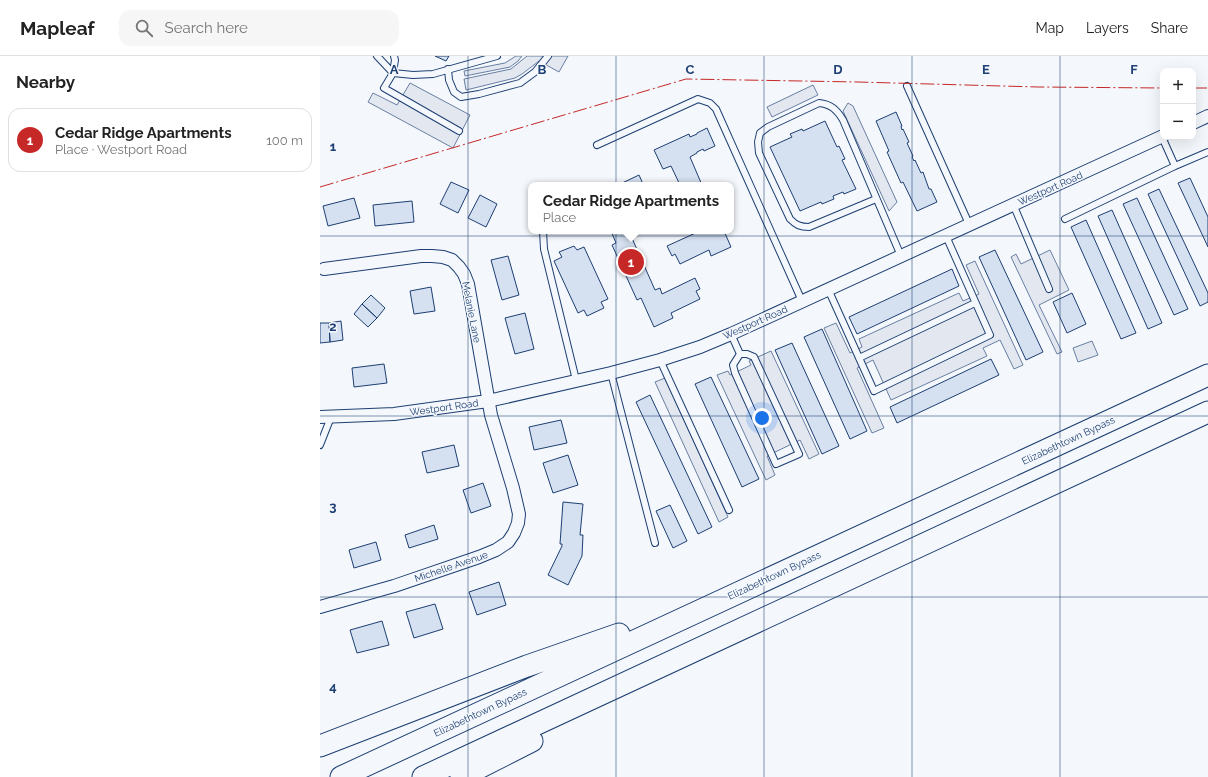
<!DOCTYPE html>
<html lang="en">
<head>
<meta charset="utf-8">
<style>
	:root { --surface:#fff; --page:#f6f6f6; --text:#222; --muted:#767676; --line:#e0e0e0; --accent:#c62828 }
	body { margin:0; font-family:Raleway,sans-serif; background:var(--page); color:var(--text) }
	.controls { position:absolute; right:12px; top:12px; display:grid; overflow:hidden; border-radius:8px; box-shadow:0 4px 16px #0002 }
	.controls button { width:36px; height:36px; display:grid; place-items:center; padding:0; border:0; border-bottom:1px solid var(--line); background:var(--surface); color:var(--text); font:20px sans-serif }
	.you { position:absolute; left:442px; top:362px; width:14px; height:14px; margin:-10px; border:3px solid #fff; border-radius:50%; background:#1a73e8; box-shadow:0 0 0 6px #1a73e833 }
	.badge { display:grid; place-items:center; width:26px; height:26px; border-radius:50%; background:var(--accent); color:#fff; font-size:13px; font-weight:700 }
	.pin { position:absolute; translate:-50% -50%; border:2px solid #fff; box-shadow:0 1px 4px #0006 }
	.popup { position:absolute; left:208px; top:126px; width:206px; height:52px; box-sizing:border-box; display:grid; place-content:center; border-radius:8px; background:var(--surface); filter:drop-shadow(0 1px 3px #0005); font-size:13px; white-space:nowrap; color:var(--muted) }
	.popup b { font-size:15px; color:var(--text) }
	.popup::after { content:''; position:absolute; left:50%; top:100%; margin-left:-8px; border:8px solid transparent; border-top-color:var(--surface) }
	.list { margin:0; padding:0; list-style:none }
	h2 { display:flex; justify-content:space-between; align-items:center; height:52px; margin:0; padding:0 16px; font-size:17px }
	h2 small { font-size:13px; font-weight:400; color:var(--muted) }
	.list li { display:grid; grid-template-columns:26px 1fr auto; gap:12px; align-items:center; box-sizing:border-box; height:64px; margin:0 8px 8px; padding:0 8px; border:1px solid var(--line); border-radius:12px }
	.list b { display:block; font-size:15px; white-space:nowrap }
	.list p { margin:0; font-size:13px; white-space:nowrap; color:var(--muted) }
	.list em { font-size:13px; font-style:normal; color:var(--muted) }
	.icon { flex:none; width:22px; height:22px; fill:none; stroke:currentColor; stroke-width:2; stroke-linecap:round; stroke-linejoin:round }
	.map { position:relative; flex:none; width:888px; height:721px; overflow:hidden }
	header { display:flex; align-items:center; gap:24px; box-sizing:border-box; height:56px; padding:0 20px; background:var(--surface); border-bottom:1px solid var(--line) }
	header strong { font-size:19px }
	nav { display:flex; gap:22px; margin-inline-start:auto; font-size:14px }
	.search { width:280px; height:36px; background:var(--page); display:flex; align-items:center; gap:10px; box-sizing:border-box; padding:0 14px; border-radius:12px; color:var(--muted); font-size:15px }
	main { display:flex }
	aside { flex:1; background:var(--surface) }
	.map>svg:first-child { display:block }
	.parking { fill:#e3e8f0; stroke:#687fa3 }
	.building { fill:#d5e0f0; stroke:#1d3f73 }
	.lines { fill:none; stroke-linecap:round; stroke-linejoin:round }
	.lane-casing { stroke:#1d3f73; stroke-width:8 }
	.street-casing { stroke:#1d3f73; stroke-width:14 }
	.highway-casing { stroke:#1d3f73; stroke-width:23 }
	.lane { stroke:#f4f7fb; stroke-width:6 }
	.street { stroke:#f4f7fb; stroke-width:12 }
	.highway { stroke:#f4f7fb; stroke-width:21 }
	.power { stroke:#c62828; stroke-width:1; stroke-dasharray:14 3 2 3; stroke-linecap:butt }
	.grid { fill:none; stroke:#1d3f73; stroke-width:1; stroke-opacity:0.55 }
	.labels { text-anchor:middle; stroke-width:3; stroke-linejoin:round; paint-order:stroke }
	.street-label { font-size:10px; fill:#1d3f73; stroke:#f4f7fb }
	.grid-label { font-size:13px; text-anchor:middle; font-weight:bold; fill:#1d3f73; stroke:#f4f7fb; stroke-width:3; stroke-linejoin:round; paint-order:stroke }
</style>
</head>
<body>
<header>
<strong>Mapleaf</strong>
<div class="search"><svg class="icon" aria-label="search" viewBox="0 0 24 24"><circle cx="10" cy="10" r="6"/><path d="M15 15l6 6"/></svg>Search here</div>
<nav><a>Map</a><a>Layers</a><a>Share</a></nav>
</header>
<main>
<aside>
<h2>Nearby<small></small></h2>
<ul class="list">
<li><span class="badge">1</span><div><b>Cedar Ridge Apartments</b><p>Place · Westport Road</p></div><em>100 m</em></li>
</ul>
</aside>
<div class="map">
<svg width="888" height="721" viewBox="0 0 888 721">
	<rect width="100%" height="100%" fill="#f4f7fb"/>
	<!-- parking -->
	<path class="parking" d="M196,0H202L198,5L190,11L145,20L144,15L185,7Z
		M207,0H248L239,16L219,5L202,18L195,22L146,34L144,23L191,13Z
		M90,27L150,59L133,92L48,46L53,37L77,49Z
		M493,29L498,39L452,61L447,51Z
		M528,47L533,50L577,146L569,155L523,55Z
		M730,194L749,234L719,249L742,296L737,298L691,201L696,198L701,208Z
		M655,205L703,309L694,313L680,284L663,292L667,300L571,344L553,304L537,312L564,372L552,377L504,272L516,267L530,297L542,291L539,283L639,237L643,245L659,238L646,209Z
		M772,285L778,299L758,306L753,292Z
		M451,295L499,398L489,403L480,384L447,400L455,419L446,424L397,319L408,315L410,319L431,309L429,305Z
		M345,322L408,461L399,466L335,326Z"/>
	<!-- building -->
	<path class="building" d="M115,0H129L126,5Z
		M576,56L582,70H581L582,74L583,73L589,86L587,87L593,100L592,101L594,105L595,104L601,117L603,116L609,133H611L617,146L597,155L583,126L581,127L567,96L569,95L556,65Z
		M505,65L517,91L519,90L525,103L522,104L536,133L524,138L523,136L513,140L514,143L502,148L501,146L480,155L450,91L472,81L470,78L482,73L483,75Z
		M387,72L395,90L384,95L383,93L377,96V97L370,101L382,129H360L351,110L343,113L334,94L369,78L370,81L377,78V77Z
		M319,119L323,128L327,127L328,129H298Z
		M870,122L888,161V191L858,127Z
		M131,126L149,134L138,157L120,148Z
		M839,133L888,237V246L880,250L828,138Z
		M160,139L177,148L166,171L148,162Z
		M34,142L40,162L8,170L3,150Z
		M817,142L868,253L854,259L803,148Z
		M92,145L94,166L55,170L53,149Z
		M792,154L842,267L828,273L778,160Z
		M766,164L816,277L801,283L751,171Z
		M291,175H313L314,179L311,180L335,234L340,232L342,238L375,222L380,233L376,235L380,243L351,257L353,262L334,271L321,242L317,244L292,189L296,187Z
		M380,175H404L411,191L391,200L389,194L360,208L355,198L352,200L347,190Z
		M254,190L257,194L264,191L288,243L281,246L284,252L267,260L264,254L258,257L234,205L242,201L239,196Z
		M675,194L723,296L706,304L659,201Z
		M188,200L199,239L182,244L171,204Z
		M632,213L639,230L537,278L529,261Z
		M111,231L115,255L94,258L90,235Z
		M752,237L766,268L747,277L733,246Z
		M51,239L65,252L57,262L42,248Z
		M42,248L57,262L48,271L34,258Z
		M205,257L214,293L195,298L185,262Z
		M21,265L23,284L10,286L9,267Z
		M0,267H9L10,286L0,287Z
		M502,273L547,375L530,383L484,281Z
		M472,287L519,390L502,398L455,294Z
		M671,303L679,319L577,367L570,351Z
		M64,308L67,327L34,331L32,312Z
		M391,321L439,423L422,431L375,328Z
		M330,339L392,471L378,478L316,346Z
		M241,364L247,387L214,394L209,371Z
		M134,389L139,410L107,417L102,396Z
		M248,399L258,429L233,437L223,407Z
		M163,427L171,450L151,457L143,434Z
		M243,446L263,448L260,479H263L262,500L248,529L228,519L242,490V488H240Z
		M350,449L367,485L353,492L336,455Z
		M114,469L118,483L89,492L85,479Z
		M56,486L61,504L34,512L29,494Z
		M179,526L186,549L157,559L149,536Z
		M115,548L123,573L94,582L86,556Z
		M62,565L69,589L37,597L30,574Z"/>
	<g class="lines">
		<!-- lane casing -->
		<g class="lane-casing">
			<path id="lane" d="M57,0L73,17L64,32L139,75
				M74,0L75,4L73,17L93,19L113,18L177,0
				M128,13L129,24L134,36L141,41L159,38L200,27L215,16L228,0
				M587,30L649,168
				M842,81L855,110
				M277,89L378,43L390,47L396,53L482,245
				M556,143L489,171C480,171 476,169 470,163L439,97L438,86L440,77L448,71L499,47C511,48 517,54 523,64L581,200
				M693,148L729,233
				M745,163L855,110L888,96
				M223,175L224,193L256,324
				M508,233L554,335L670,279L626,180
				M411,278L420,298H427L434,301L479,398L456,408L415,317L413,309L420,298
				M539,302L655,247
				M340,304L409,454
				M291,317L335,487
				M0,389L11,361"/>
		</g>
		<!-- street casing -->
		<g class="street-casing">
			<path id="street" d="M873,67L888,60
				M0,361L74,358L168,345L291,317L340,304L380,291L411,278L843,80
				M0,551L74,530L159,501L176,494L188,486L194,477L198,467L199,458L193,432L171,359L148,228L144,218L139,211L132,204L123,201L112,200H101L4,213"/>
		</g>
		<!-- highway casing -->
		<g class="highway-casing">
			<path id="highway" d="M0,690L207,610L299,578
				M21,721L888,319
				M103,721L888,356
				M141,721L212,685"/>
		</g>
		<!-- lane -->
		<use href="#lane" class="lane"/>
		<!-- street -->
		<use href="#street" class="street"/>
		<!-- highway -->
		<use href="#highway" class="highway"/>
		<!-- power -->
		<path class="power" d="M873,32H888
			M0,131L366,23L538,26L718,31L843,32"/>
	</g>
	<!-- grid -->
	<path class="grid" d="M148,0V721M296,0V721M444,0V721M592,0V721M740,0V721M0,180H888M0,360H888M0,541H888"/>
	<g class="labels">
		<!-- street labels -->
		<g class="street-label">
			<text transform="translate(730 132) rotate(-24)" y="4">Westport Road</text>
			<text transform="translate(152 256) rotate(79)" y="4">Melanie Lane</text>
			<text transform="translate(435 266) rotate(-24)" y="4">Westport Road</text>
			<text transform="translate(124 351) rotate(-8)" y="4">Westport Road</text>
			<text transform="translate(748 384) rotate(-25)" y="4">Elizabethtown Bypass</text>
			<text transform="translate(131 510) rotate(-19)" y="4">Michelle Avenue</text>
			<text transform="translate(454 519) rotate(-25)" y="4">Elizabethtown Bypass</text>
			<text transform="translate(160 656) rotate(-25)" y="4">Elizabethtown Bypass</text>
		</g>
	</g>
	<g class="grid-label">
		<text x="74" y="18">A</text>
		<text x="222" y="18">B</text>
		<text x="370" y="18">C</text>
		<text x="518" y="18">D</text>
		<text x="666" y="18">E</text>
		<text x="814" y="18">F</text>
		<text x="13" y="95">1</text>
		<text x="13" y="275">2</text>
		<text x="13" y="455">3</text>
		<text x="13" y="635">4</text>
	</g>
</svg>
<div class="controls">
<button>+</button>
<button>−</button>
</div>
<div class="you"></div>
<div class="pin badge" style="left:311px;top:206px">1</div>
<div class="popup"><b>Cedar Ridge Apartments</b>Place</div>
</div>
</main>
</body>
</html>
